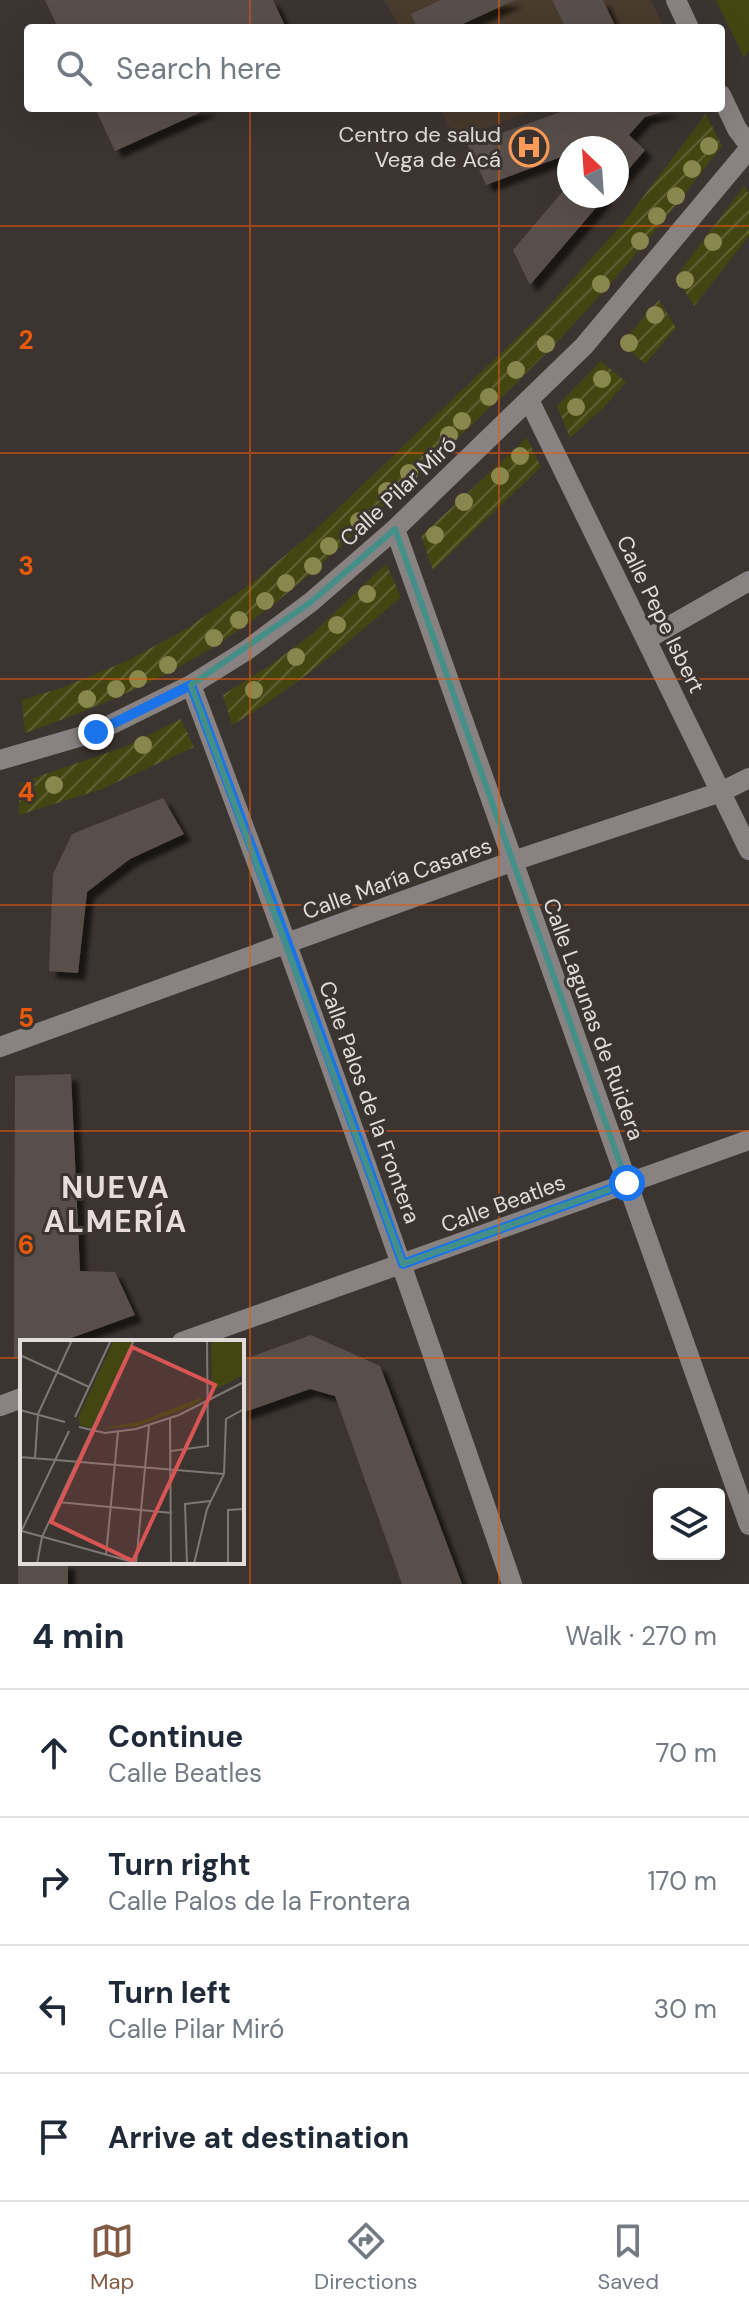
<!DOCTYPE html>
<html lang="en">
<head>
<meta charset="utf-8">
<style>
	:root { --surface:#fff; --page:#f6f6f7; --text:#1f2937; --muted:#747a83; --line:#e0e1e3; --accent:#835c46 }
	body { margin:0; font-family:"DM Sans",sans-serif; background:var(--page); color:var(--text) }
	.controls { position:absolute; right:24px; bottom:24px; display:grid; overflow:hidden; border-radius:8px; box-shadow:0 8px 32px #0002 }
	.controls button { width:72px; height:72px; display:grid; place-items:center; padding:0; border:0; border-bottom:2px solid var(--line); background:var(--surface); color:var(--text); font:40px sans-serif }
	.compass { position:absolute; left:557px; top:136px; width:72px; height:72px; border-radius:50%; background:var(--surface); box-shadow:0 8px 32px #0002; rotate:335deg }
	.stop { position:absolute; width:24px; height:24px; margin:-18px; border:6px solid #1a73e8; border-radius:50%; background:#fff }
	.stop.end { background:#1a73e8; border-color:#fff; box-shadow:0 2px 8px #0008 }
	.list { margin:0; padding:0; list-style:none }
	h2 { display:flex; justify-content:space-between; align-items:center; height:104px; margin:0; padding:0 32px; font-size:34px }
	h2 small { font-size:26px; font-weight:400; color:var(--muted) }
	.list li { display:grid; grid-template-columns:52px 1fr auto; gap:24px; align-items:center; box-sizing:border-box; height:128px; padding:0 32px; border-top:2px solid var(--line) }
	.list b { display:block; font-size:30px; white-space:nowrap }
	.list p { margin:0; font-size:26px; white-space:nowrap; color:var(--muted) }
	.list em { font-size:26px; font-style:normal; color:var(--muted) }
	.icon { flex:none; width:44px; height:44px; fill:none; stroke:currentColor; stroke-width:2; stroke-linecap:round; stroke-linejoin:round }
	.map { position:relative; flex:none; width:749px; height:1584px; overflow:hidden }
	.search { position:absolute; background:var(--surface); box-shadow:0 8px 32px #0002; left:24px; right:24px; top:24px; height:88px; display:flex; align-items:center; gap:20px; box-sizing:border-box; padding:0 28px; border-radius:8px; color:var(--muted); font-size:30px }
	.sheet { height:616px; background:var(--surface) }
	nav { display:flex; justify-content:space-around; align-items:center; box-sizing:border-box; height:112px; border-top:2px solid var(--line); background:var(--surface); font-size:22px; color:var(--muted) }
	nav a { display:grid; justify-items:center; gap:4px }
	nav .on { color:var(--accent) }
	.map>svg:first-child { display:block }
	.education { fill:#493b2d }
	.park { fill:#444612 }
	.garden { fill:url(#garden-furrows) }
	.building { fill:#59504c; filter:url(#shadow) }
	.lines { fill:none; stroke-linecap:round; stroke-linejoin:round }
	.minor { stroke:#888382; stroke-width:20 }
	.tree { fill:#88884e }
	.route { stroke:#1a73e8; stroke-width:10 }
	.marked { fill:none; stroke:#449089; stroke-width:6; stroke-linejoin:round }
	.grid { fill:none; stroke:#e8590c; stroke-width:2; stroke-opacity:0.55 }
	.labels { text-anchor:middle; stroke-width:6; stroke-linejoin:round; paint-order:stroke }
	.poi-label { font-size:22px; fill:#e1dcda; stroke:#3c3430; text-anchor:end }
	.street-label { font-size:22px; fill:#e1dcda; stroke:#3c3430 }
	.district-label { font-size:30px; font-weight:bold; letter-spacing:2px; fill:#e7dcd8; stroke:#3c3430 }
	.inset-road { fill:none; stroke:#7e7774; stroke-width:2 }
	.view { fill:#d95554; fill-opacity:0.15; stroke:#d95554; stroke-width:4 }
	.inset-edge { fill:none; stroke:#e1dcda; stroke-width:4 }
	.grid-label { font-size:26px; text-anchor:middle; font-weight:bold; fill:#e8590c; stroke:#3c3430; stroke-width:6; stroke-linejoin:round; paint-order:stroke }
</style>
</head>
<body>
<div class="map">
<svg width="749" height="1584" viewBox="0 0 749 1584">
	<defs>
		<pattern id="garden-furrows" width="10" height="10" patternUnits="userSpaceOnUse" patternTransform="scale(2)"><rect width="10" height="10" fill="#444612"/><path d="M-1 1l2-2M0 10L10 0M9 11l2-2" fill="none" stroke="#5f6034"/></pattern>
		<filter id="shadow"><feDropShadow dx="7" dy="7" stdDeviation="2" flood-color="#0009"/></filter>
	</defs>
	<rect width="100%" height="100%" fill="#3c3430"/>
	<!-- education -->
	<path class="education" d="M384,0H651L664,28H401Z
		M440,108H540L455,139Z"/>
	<!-- park -->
	<path class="park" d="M716,0H749V51L744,58Z"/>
	<!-- garden -->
	<path class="garden" d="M706,114L722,146C673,209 625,270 570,328C515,387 454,441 395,496C343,544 292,594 233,634C170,677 97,708 25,733L22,700L64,687L129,660L188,628L253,582L312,533L539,317L624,222Z
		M745,185L749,195V236L694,306L676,277Z
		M659,300L676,328L645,364L622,343Z
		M601,361L626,382L604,407L570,438L557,406Z
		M527,438L541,467L433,570L421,536Z
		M386,564L401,597C346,644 295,688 232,725L223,695L272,664L312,634Z
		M181,719L194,747L102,789L19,815V783L127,746Z"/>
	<!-- building -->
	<path class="building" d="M45,0H273L286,28H58Z
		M441,0H515L454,28H418L411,14Z
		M552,0H603L616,28H566Z
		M95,108H210L115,151Z
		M572,108L673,109L645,117L629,135L645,150L617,183V148H600L606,140L585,148H569V154L486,185L468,145Z
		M569,184V196H606L530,285L513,250Z
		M163,798L184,834L130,859L87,892L78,973L49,971L53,874L72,834Z
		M71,1074L80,1271L115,1272L135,1315L60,1342H22V1356L14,1358L15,1076Z
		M311,1335L380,1366L462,1584H402L335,1396L310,1389L242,1413V1360Z
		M19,1475H22V1562H68V1584H18Z"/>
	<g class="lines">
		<!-- minor -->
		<path class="minor" d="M676,0L689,28
			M721,95L737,129L749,145
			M529,400L749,850
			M395,529L749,1525
			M647,639L749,581
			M191,685C303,983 409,1283 512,1584
			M0,760L96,732L191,685L247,650L311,602L395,529L584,346L749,149
			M0,1047L519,859L721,792L749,778
			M182,1342L749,1140
			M0,1406L22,1398"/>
	</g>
	<!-- trees -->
	<g class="tree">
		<circle cx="709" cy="146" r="9"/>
		<circle cx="692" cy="169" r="9"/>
		<circle cx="676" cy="196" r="9"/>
		<circle cx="657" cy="216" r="9"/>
		<circle cx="640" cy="241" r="9"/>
		<circle cx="713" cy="242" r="9"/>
		<circle cx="685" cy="280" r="9"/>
		<circle cx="601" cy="284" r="9"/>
		<circle cx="655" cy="315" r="9"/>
		<circle cx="629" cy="343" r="9"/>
		<circle cx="546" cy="344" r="9"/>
		<circle cx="516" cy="370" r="9"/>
		<circle cx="602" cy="379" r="9"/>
		<circle cx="489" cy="397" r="9"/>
		<circle cx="576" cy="407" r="9"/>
		<circle cx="462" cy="421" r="9"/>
		<circle cx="449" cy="435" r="9"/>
		<circle cx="520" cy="456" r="9"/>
		<circle cx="409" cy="473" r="9"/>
		<circle cx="500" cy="476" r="9"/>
		<circle cx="387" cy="491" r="9"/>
		<circle cx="464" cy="502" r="9"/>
		<circle cx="359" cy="521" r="9"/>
		<circle cx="435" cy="535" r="9"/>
		<circle cx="329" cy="546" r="9"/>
		<circle cx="313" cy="566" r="9"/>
		<circle cx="286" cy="583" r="9"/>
		<circle cx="367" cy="594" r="9"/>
		<circle cx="265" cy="601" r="9"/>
		<circle cx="239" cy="620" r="9"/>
		<circle cx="337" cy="625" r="9"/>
		<circle cx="214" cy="638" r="9"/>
		<circle cx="296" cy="657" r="9"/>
		<circle cx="168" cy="665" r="9"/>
		<circle cx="138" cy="679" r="9"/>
		<circle cx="116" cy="689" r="9"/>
		<circle cx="254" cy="690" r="9"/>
		<circle cx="87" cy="699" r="9"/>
		<circle cx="143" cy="745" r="9"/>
		<circle cx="54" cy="785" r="9"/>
	</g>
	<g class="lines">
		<!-- route -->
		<path class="route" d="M96,732L191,685L288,944L403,1264L627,1183"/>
	</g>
	<!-- marked area -->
	<path class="marked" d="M395,529L627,1183L403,1264L191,685L311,602Z"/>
	<!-- grid -->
	<path class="grid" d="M250,0V28M499,0V28M250,108V1584M499,108V1584M0,226H749M0,453H749M0,679H749M0,905H749M0,1131H749M0,1358H22M242,1358H749"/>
	<!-- icons -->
	<defs>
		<g id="hospital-ring" transform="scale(2)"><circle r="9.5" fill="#3c3430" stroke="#fe9b58" stroke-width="1.5"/><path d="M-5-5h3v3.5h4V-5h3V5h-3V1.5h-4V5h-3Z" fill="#fe9b58"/></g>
	</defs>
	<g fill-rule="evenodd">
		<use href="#hospital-ring" x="529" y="147"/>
	</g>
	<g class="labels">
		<!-- poi labels -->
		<g class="poi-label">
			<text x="501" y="142">Centro de salud<tspan x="501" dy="25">Vega de Acá</tspan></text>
		</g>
		<!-- street labels -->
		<g class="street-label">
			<text transform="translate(398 491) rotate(-43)" y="8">Calle Pilar Miró</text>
			<text transform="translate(661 614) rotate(64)" y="8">Calle Pepe Isbert</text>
			<text transform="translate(397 878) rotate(-20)" y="8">Calle María Casares</text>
			<text transform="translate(594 1019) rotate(70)" y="8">Calle Lagunas de Ruidera</text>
			<text transform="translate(370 1102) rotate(70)" y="8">Calle Palos de la Frontera</text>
			<text transform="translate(503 1203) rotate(-20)" y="8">Calle Beatles</text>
		</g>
		<!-- district labels -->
		<g class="district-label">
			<text x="116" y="1198">NUEVA<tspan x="116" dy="34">ALMERÍA</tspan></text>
		</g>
	</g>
	<!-- overview -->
	<g transform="translate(20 1340)">
		<rect width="224" height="224" fill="#3c3430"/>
		<path d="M94,0H113L72,88L61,86L58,78ZM191,0H224V35L192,51Z" fill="#444612"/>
		<path d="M185,56L172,66L117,86L77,89L119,82Z" fill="#444612"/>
		<path class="inset-road" d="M0,15L69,47M0,70L45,82M55,77L91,0M150,78L151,224M59,87L85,93L116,89L159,75L224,42M151,111L188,106L187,0M0,117L204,134M15,118L18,74L52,0M38,162L152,173M2,191L120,224M0,194L49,91M86,215L98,92M17,224L22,197L114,0M116,224L129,86M167,224L165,164L190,161M174,224L187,169L204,134L206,79L224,69M208,224V170L224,169"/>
		<path class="view" d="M112,7L195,45L113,221L31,182Z"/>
		<rect width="224" height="224" class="inset-edge"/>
	</g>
	<g class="grid-label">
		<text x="26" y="349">2</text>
		<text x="26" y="575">3</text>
		<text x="26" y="801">4</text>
		<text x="26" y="1027">5</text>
		<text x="26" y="1254">6</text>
	</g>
</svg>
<div class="controls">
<button><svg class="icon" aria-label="layers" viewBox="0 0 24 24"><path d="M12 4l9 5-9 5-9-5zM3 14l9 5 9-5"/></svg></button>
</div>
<svg class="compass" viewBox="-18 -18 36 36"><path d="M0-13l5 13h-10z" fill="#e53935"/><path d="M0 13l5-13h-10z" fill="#747a83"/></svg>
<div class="stop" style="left:627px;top:1183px"></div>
<div class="stop end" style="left:96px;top:732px"></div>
<div class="search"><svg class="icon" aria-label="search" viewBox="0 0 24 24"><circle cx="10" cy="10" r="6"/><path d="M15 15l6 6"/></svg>Search here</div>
</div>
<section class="sheet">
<h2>4 min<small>Walk · 270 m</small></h2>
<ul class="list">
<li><svg class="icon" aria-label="ahead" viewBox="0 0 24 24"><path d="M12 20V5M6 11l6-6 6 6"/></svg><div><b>Continue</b><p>Calle Beatles</p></div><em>70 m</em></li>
<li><svg class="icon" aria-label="right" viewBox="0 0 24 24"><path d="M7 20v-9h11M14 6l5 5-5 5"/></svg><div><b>Turn right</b><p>Calle Palos de la Frontera</p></div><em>170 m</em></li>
<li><svg class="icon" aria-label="left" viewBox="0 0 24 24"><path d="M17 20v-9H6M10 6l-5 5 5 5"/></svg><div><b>Turn left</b><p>Calle Pilar Miró</p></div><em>30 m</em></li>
<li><svg class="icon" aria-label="arrive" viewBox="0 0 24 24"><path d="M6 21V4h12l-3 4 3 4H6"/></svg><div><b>Arrive at destination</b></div></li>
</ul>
</section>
<nav>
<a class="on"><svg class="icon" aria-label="map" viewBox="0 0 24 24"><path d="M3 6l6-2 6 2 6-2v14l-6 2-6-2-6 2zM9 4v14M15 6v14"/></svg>Map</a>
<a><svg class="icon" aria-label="directions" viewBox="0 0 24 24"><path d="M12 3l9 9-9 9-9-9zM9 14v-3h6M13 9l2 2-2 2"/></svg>Directions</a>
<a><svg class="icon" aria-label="saved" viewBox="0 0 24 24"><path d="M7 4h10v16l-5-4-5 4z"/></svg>Saved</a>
</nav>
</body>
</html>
